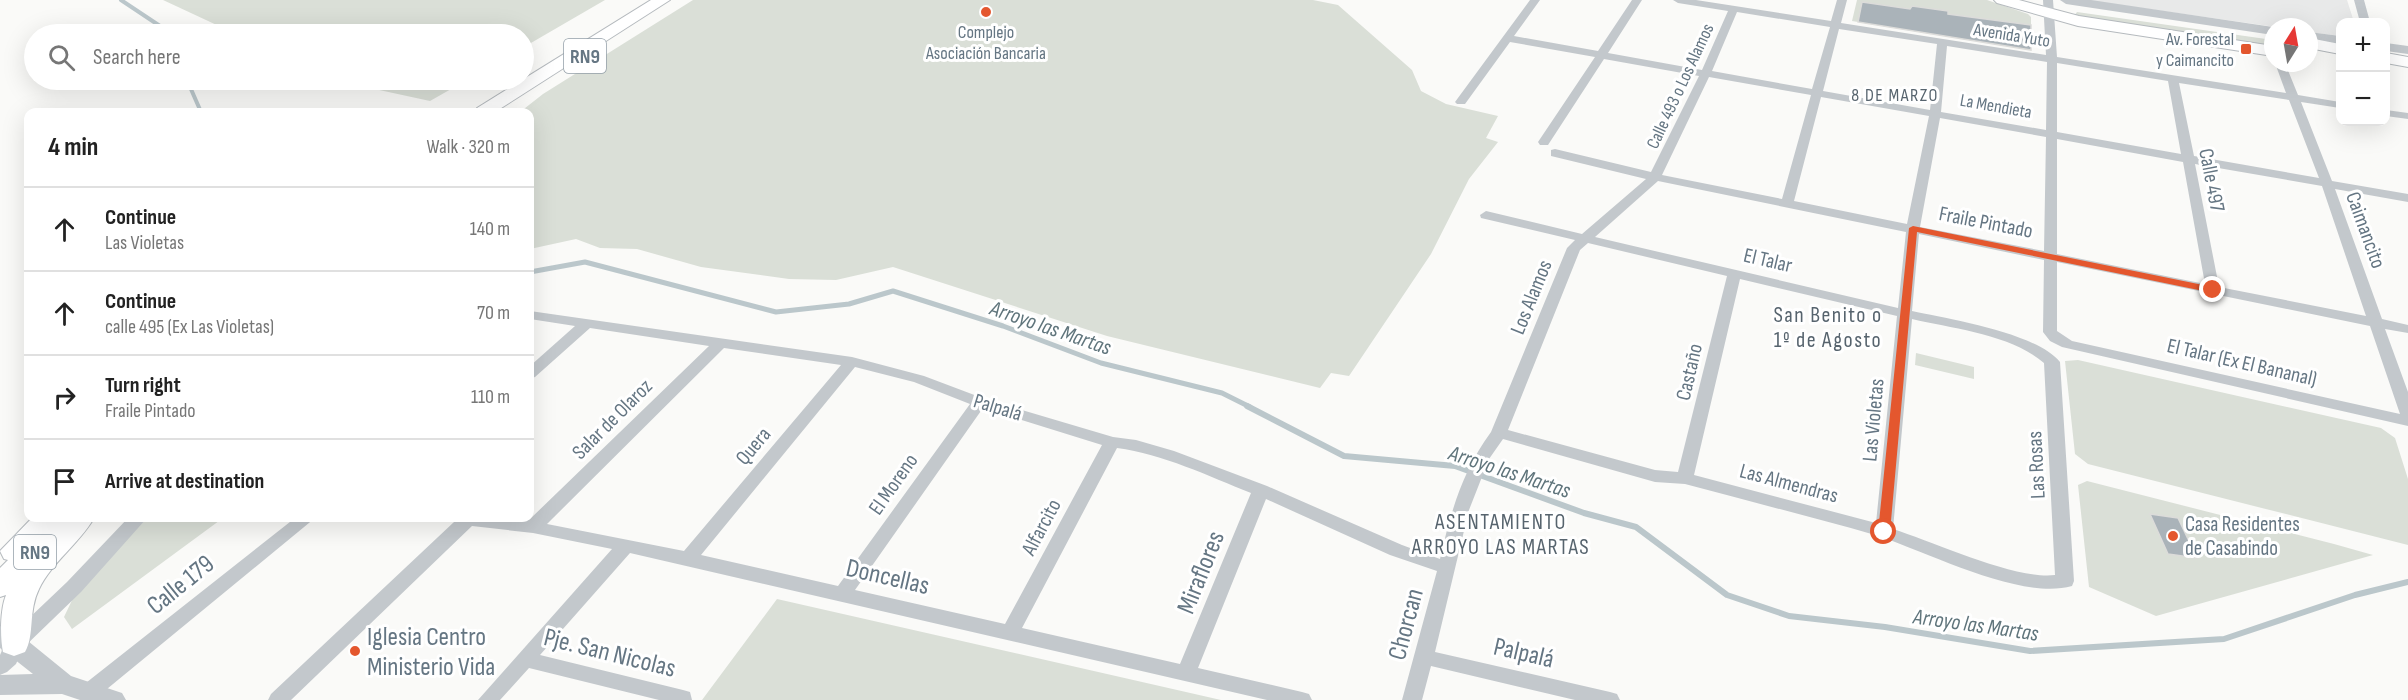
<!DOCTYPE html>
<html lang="en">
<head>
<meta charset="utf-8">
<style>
	:root { --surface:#fff; --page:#f6f6f6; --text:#222; --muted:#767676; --line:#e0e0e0 }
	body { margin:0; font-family:"Sofia Sans Condensed",sans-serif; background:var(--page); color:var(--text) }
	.controls { position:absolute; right:18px; top:18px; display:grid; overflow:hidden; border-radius:12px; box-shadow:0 6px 24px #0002 }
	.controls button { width:54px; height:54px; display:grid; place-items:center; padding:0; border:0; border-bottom:2px solid var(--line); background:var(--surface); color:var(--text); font:30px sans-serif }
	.compass { position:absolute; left:2264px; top:18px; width:54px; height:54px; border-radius:50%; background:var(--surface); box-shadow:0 6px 24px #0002; rotate:11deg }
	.stop { position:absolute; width:18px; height:18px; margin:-14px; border:4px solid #e4572e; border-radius:50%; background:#fff }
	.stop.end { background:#e4572e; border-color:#fff; box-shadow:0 2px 6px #0008 }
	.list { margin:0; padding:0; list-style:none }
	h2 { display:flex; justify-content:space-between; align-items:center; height:78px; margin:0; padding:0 24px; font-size:26px }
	h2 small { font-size:20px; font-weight:400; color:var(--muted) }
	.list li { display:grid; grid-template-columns:39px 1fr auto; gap:18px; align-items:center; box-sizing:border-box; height:84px; padding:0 24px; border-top:2px solid var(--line) }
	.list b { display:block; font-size:22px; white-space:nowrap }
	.list p { margin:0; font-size:20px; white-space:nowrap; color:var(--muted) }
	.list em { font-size:20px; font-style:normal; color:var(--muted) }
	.icon { flex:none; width:33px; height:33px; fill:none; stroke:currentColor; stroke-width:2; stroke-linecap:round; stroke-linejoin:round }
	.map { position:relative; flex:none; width:2408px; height:700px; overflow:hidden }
	.search { position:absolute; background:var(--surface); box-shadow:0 6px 24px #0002; left:24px; top:24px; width:510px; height:66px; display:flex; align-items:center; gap:15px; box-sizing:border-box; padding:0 21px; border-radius:33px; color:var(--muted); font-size:22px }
	.panel { position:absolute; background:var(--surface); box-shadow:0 6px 24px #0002; left:24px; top:108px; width:510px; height:414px; border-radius:12px }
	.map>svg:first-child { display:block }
	.built { fill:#e8e9e9 }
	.green { fill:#dadfd7 }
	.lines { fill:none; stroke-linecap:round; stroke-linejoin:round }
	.stream-far2 { stroke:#bbc7cb; stroke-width:4 }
	.stream-far1 { stroke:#bbc7cb; stroke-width:5 }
	.stream { stroke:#bbc7cb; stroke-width:6 }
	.building { fill:#aab3b9; stroke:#dcdcda; stroke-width:1.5 }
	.primary-casing { stroke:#b5babe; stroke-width:2 }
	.minor { fill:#c3c8cc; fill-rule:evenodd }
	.tertiary { fill:#c3c8cc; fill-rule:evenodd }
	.primary { fill:#fff; fill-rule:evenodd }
	.route { fill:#e4572e }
	.poi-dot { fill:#e4572e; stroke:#fff; stroke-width:2 }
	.labels { text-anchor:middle; stroke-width:6; stroke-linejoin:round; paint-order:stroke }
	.far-poi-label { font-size:18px; fill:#657683; stroke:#fff }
	.far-street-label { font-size:18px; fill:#657683; stroke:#fff }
	.far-neighbourhood-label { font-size:18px; letter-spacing:1.5px; fill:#57646e; stroke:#fff }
	.shield { fill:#fff; stroke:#939fa8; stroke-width:1.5 }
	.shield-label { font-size:20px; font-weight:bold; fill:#657683 }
	.street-label { font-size:21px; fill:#657683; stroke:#fff }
	.poi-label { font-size:21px; fill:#657683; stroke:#fff; text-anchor:start }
	.neighbourhood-label { font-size:22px; letter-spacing:1.5px; fill:#57646e; stroke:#fff }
	.water-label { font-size:22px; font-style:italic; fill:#60757c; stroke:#fff }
	.near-street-label { font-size:26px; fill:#657683; stroke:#fff }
	.near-poi-label { font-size:26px; fill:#657683; stroke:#fff; text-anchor:start }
</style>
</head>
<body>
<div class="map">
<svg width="2408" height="700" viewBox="0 0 2408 700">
	<rect width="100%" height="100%" fill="#fafaf8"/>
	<!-- built -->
	<path class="built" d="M2085,0H2347L2354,22H2340V36L2309,32V27H2276Z"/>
	<!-- green -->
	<path class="green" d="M163,0H605L524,47V34H236Z
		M693,0H1313L1338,5L1412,70L1421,91L1446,104L1498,116L1486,138L1498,142L1469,179L1431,254L1349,376L1331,373L1320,388L1107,336L893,267L836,280L789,279L701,267L637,249L600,248L576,239L530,249V112H520L543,94Z
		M1857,0H1987L2028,14L2031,17V25L1948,14V11L1912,6L1910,11L1862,3L1858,22L1852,21Z
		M2077,12L2273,40V48L2074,16Z
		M333,80H467L430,101Z
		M1916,353L1974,367V379L1915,365Z
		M2078,360L2381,428L2395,438L2408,479V545L2088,464L2075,454L2065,361Z
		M2087,481L2334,544L2373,555L2156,616L2089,587L2078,485Z
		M147,518H223L72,629L64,617L75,594Z
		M777,599L1221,700H702Z"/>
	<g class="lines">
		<!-- stream-far2 -->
		<path class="stream-far2" d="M121,0L172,34
			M187,80L201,112"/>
		<!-- stream-far1 -->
		<path class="stream-far1" d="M530,272L585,262L776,312L849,304L893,291L1003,326L1101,363L1222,393L1250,407"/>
		<!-- stream -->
		<path class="stream" d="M1247,406L1344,456L1455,466L1584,513L1636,527L1727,595L1789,616L1885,627L2030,651L2224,639L2355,595L2408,582"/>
	</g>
	<!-- building -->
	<path class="building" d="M1862,2L1910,9L1912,6L1948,11V14L2031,25V50L1858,22Z
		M2150,514L2178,518L2197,558L2168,554Z"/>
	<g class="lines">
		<!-- primary casing -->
		<g class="primary-casing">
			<path id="primary" d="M651,0H670L495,112H474L477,108Z
				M1994,0H2019L2079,16L2273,46V56L2078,26L1997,3Z
				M2309,38L2340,44V54L2309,48Z
				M2386,53L2408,57V67L2386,63Z
				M32,518H63L61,521L64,518H94C79,544 52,562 39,589C28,611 35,635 25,652L14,656L3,652C0,637 0,610 6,595L0,597V568L8,560L4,559L0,551Z"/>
		</g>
		<!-- minor -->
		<path class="minor" d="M1530,0H1540L1514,36L1598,51L1632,0H1642L1608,53L1702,70L1728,11L1678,3L1673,0H1696L1831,21L1837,0H1847L1841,23L2046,55L2043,0H2053L2057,57L2286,93L2275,63H2285L2298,95L2340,102V108L2301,102L2332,181L2408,194V202L2335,189L2382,319L2408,325V333L2385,329L2408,392V426L2062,347L2050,341L2043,332L2044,260L1919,234L1912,311C1949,319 2037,333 2060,362L2074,581L2072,586C2020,601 1926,551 1875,535C1812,517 1748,501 1685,484L1655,482L1503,439L1489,459L1469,510L1435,652L1610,692L1617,694L1620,700H1575L1431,666L1422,700H1402L1437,571L1390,555L1266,499L1198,668L1302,692L1309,694L1312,700H1267L630,553L540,655L683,690L690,692L692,700H659L529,668L500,700H478L612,549L533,533L472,526L291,700H268L271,694L454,522L452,518H506L529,520L709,346L590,328L535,377L530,379V366L575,326L530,319V311L852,357L924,376L985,399L1113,437L1136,440L1174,451L1267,486L1402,545L1440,559C1451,511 1462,472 1491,432L1567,248L1575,240L1481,218L1480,215L1486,211L1582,234L1646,179L1551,156V150L1555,149L1651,172L1699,76L1604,59L1548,145H1540L1538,142L1595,57L1510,42L1465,104H1457L1455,102ZM1737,12L1830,27L1812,89L1712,71ZM1839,29L1937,44L1930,110L1823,91ZM1947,46L2047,62L2046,130L1941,112ZM2057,63L2168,81L2181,154L2057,132ZM1709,77L1811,95L1782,199L1662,175ZM2179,83L2289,100L2319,178L2194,156ZM1821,97L1929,116L1907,224L1794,201ZM1940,118L2046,137L2044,251L1920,227ZM2057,139L2183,162L2205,284L2057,254ZM2195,164L2322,186L2366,316L2219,287ZM1658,181L1906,232L1898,308L1595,237ZM1588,243L1727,276L1678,472L1655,470L1508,430L1580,250ZM2057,262L2370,326L2400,414L2072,341L2057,331ZM1740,279L1897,316L1876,523L1694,475ZM1912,319C1954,329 2010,334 2044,363L2055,575C2015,580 1934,542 1893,529ZM724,348L841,365L684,551L547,524ZM855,367L914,382L970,404L838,586L701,555ZM983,408L1102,445L1005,624L855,590ZM1117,448C1163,454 1208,476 1251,493L1180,664L1022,628Z
			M2354,0H2364L2370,22H2360Z
			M2386,110L2408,113V119L2386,116Z
			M128,518H147L81,592L23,648L16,664L7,672L0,675V655L7,639L67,582Z
			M295,518H315L96,698L89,700L82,698L79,692L82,686Z"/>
		<!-- tertiary -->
		<path class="tertiary" d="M2060,0H2091L2273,27V35L2066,4Z
			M2309,32L2340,36V44L2309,40Z
			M2386,43L2408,46V54L2386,51Z
			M0,626L23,637L71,676L122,693L126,700H80L62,694L0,695V675L33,674L0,648Z"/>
		<!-- primary -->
		<use href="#primary" class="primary"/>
	</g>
	<!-- route -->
	<path class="route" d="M1913,226L2213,287L2218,290L2213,293L1917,232L1890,532L1884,536L1878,532L1909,228Z"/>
	<!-- markers -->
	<g class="poi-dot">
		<circle cx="986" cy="12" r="6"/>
		<rect x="2240" y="43" width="12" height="12" rx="3"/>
		<circle cx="2173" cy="536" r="6"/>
		<circle cx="355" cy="651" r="6"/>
	</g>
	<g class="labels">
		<!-- far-poi labels -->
		<g class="far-poi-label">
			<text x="986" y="38">Complejo<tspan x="986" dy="21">Asociación Bancaria</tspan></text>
			<text x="2234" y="45" text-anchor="end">Av. Forestal<tspan x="2234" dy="21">y Caimancito</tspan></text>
		</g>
		<!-- far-street labels -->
		<g class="far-street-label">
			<text transform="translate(2012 35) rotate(9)" y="6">Avenida Yuto</text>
			<text transform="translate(1680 86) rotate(-65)" y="6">Calle 493 o Los Alamos</text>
			<text transform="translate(1996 106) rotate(10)" y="6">La Mendieta</text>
		</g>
		<!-- far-neighbourhood labels -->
		<g class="far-neighbourhood-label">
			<text x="1895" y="101">8 DE MARZO</text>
		</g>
		<!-- shield labels -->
		<g class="shield">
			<rect x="564" y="39" width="42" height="34" rx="4.5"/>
			<rect x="14" y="535" width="42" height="34" rx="4.5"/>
		</g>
		<g class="shield-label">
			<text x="585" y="63">RN9</text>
			<text x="35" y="559">RN9</text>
		</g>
		<!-- street labels -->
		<g class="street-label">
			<text transform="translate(2212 180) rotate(79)" y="7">Calle 497</text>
			<text transform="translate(1986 222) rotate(11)" y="7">Fraile Pintado</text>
			<text transform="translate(2366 230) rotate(70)" y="7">Caimancito</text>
			<text transform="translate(1768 260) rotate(13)" y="7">El Talar</text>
			<text transform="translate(1531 297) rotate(-68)" y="7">Los Alamos</text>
			<text transform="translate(2242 362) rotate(13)" y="7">El Talar (Ex El Bananal)</text>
			<text transform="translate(1689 372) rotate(-77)" y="7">Castaño</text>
			<text transform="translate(998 407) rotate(17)" y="7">Palpalá</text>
			<text transform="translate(612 419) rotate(-45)" y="7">Salar de Olaroz</text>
			<text transform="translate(1873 420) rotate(-85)" y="7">Las Violetas</text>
			<text transform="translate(753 446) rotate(-50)" y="7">Quera</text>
			<text transform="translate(2036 465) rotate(-93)" y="7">Las Rosas</text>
			<text transform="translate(1789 483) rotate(15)" y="7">Las Almendras</text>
			<text transform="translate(893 484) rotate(-55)" y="7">El Moreno</text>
			<text transform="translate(1041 527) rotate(-62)" y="7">Alfarcito</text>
		</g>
		<!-- poi labels -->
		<g class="poi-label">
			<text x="2185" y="531">Casa Residentes<tspan x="2185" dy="24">de Casabindo</tspan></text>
		</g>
		<!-- neighbourhood labels -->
		<g class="neighbourhood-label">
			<text x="1828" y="322">San Benito o<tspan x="1828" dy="25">1º de Agosto</tspan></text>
			<text x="1501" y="529">ASENTAMIENTO<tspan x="1501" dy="25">ARROYO LAS MARTAS</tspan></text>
		</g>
		<!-- water labels -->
		<g class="water-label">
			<text transform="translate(1051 327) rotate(19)" y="8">Arroyo las Martas</text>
			<text transform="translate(1510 471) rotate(18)" y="8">Arroyo las Martas</text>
			<text transform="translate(1976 624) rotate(8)" y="8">Arroyo las Martas</text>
		</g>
		<!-- near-street labels -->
		<g class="near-street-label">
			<text transform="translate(1200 572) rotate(-68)" y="9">Miraflores</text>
			<text transform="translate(888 576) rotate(13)" y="9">Doncellas</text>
			<text transform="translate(180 584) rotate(-39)" y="9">Calle 179</text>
			<text transform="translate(1405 624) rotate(-75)" y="9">Chorcan</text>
			<text transform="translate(610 652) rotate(14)" y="9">Pje. San Nicolas</text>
			<text transform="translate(1524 652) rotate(13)" y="9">Palpalá</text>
		</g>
		<!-- near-poi labels -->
		<g class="near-poi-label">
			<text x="367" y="645">Iglesia Centro<tspan x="367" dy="30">Ministerio Vida</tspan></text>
		</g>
	</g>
</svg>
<div class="controls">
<button>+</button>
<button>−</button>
</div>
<svg class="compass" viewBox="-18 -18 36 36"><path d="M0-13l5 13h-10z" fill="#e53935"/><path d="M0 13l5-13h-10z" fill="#767676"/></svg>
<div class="stop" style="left:1884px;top:532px"></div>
<div class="stop end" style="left:2213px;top:290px"></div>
<div class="search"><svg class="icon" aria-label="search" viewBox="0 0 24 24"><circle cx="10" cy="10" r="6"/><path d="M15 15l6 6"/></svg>Search here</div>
<section class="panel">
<h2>4 min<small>Walk · 320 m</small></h2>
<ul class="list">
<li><svg class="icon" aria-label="ahead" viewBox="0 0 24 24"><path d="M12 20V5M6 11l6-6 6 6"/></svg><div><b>Continue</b><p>Las Violetas</p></div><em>140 m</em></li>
<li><svg class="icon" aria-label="ahead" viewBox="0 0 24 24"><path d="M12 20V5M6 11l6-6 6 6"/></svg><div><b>Continue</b><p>calle 495 (Ex Las Violetas)</p></div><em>70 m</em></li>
<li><svg class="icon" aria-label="right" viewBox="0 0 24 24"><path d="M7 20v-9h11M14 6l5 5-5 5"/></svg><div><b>Turn right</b><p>Fraile Pintado</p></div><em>110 m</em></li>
<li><svg class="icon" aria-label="arrive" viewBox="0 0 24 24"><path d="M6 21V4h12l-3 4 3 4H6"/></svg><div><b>Arrive at destination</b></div></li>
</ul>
</section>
</div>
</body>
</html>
